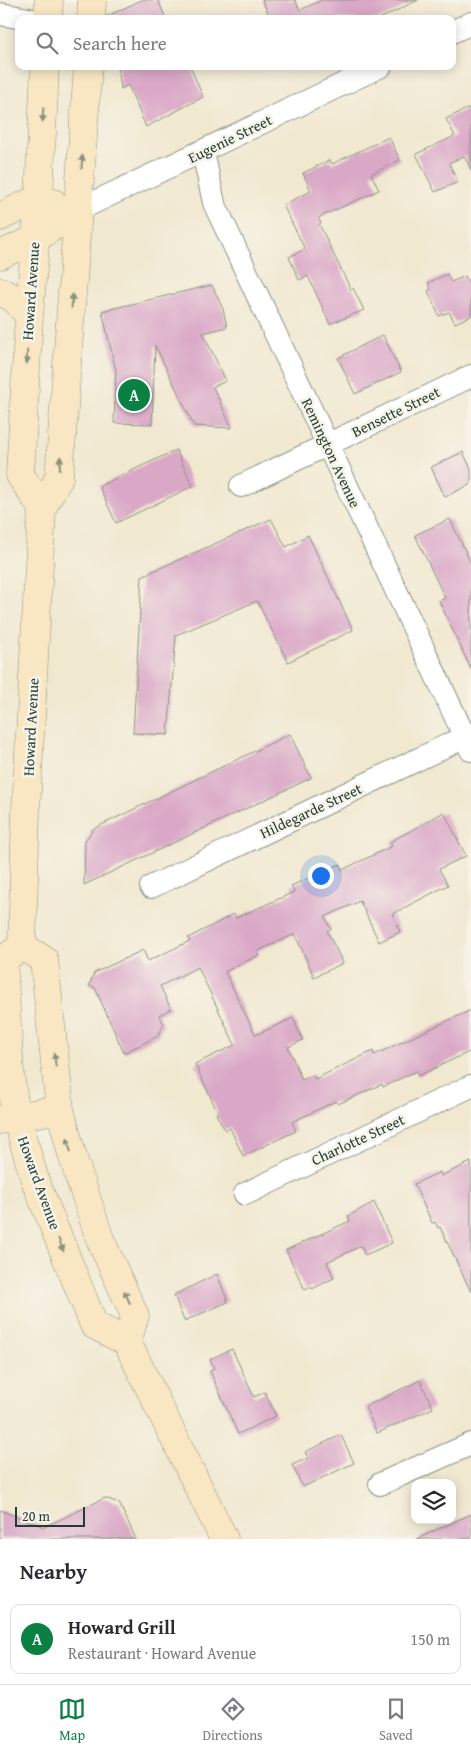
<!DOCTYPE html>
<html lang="en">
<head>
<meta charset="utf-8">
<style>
	:root { --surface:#fff; --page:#f7f7f7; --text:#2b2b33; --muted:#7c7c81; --line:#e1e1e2; --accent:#0b8043 }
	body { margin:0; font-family:"Gentium Book Plus",serif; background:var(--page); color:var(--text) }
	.controls { position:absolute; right:15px; bottom:15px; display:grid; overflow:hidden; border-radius:10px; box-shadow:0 2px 12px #0003 }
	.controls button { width:45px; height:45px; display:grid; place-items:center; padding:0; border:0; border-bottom:1px solid var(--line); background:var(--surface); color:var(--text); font:25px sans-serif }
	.scale { position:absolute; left:15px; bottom:12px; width:70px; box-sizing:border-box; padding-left:5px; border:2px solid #1f3d34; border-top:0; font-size:14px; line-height:18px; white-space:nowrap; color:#1f3d34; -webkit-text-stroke:4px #f7f3e8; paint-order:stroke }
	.you { position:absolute; left:320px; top:875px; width:18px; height:18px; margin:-12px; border:4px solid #fff; border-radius:50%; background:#1a73e8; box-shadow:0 0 0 8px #1a73e833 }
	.badge { display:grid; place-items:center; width:32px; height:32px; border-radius:50%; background:var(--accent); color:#fff; font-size:16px; font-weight:700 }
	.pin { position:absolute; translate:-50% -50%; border:2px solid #fff; box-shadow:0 1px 5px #0006 }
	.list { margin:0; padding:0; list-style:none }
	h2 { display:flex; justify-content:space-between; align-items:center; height:65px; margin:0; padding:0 20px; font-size:21px }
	h2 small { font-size:16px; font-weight:400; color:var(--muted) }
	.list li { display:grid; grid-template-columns:32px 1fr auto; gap:15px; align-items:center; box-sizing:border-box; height:70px; margin:0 10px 10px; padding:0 10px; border:1px solid var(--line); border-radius:10px }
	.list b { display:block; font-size:19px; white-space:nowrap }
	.list p { margin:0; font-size:16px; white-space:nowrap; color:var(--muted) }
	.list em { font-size:16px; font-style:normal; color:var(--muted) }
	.icon { flex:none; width:28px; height:28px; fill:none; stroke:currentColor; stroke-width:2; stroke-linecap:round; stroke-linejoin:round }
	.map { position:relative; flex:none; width:471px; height:1539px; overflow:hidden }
	.search { position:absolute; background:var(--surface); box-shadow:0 2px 12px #0003; left:15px; right:15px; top:15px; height:55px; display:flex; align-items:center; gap:12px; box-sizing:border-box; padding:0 18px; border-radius:10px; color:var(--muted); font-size:19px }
	.sheet { height:145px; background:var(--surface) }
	nav { display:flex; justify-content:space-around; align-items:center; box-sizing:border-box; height:70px; border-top:1px solid var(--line); background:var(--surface); font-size:14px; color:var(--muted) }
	nav a { display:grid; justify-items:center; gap:2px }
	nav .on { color:var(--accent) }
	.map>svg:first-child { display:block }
	.building { fill:#daa8c7 }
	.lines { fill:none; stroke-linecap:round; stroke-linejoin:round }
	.street-casing { stroke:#889282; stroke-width:24 }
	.secondary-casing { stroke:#889282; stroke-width:29 }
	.street { stroke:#fff; stroke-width:22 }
	.secondary { stroke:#f9e7c3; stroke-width:28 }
	.oneway { fill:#8c927c }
	.labels { text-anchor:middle; stroke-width:5; stroke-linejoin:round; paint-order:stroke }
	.street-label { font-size:15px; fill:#1f3d34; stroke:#f7f3e8 }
</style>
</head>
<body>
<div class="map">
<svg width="471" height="1539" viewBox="0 0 471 1539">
	<rect width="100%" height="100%" fill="#f7f3e8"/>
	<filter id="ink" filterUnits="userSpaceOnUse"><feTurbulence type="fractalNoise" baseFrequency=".02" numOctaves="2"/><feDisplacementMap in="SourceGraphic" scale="10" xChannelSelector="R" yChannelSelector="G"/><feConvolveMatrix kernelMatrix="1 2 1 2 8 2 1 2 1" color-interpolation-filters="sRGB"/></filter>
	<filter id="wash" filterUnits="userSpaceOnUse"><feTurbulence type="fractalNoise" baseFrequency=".0096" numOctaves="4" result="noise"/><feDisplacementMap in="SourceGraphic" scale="20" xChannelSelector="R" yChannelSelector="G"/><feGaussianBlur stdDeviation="1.12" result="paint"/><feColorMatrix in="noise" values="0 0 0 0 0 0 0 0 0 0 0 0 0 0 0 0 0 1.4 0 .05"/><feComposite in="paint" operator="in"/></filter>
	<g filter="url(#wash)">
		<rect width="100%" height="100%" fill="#f1e8d0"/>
		<g id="blocks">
			<!-- building -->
			<path class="building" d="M142,0H158L166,19H107V16Z
				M262,0H295L300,10L322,0H418L379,19H271Z
				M118,66H190L203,97L146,127L128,85L121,89Z
				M471,107V170L464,156L449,163L458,182L435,192L416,154L455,136L446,119Z
				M389,137L400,160L371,174L379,190L318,218L321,223L319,224L351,290L353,288L364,310L330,324L308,276L299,280L289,257L305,249L283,205L311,191L303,173L330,160L332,164Z
				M447,274L451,282L465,276L471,288V316L455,323L449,312L439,316L428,291L431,289L428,283Z
				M212,285L223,309L227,327L203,333L226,381L213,387L232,428L194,426L155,345L152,424L114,423L116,371L102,311Z
				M383,335L401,372L355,394L338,358Z
				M176,450L193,486L116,523L99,486Z
				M463,452L471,469V484L445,497L431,467Z
				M271,519L286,547L308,535L353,630L288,662L257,601L176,635L168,735L133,733L142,576Z
				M450,519L471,563V669L439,601L445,598L415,535Z
				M290,734L311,778L84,885L85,841L93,829Z
				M444,812L466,856L439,869L448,885L392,914L400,932L379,942L360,901L325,917L331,929L327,931L343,963L314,977L295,934L258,951L259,955L225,972L255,1034H258L293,1018L303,1040L288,1047L302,1080L313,1075L315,1079L373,1051L374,1055L471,1010V1051L418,1076L416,1071L383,1087L382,1084L338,1104L336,1101L292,1122L296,1131L243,1156L230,1128L225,1130L216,1114L218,1113L195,1064L235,1045L198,967L160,986L171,1009L159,1015L164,1024L158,1036L124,1053L95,988L89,986L94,973L143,950L148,961L190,941L188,938L234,914L236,918L294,892L291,886L340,864L342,870L392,846L390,842Z
				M471,1162V1292L440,1227L438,1228L435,1222L432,1223L414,1184L440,1172L441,1176Z
				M374,1202L392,1243L365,1255L361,1246L327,1262L334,1278L312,1289L311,1287L305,1290L286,1250L350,1221L348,1216Z
				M217,1274L228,1302L184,1321L174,1295Z
				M232,1349L254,1397L265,1392L276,1416L238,1434L210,1371L214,1368L210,1359Z
				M420,1380L433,1408L377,1433L365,1407Z
				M341,1435L354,1463L303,1487L292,1465L308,1458L305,1452Z
				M105,1498L119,1503L136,1539H0V1510L44,1527Z
				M471,1514V1539H417Z"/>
		</g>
	</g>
	<g filter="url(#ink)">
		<use href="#blocks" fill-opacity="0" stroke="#889282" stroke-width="1"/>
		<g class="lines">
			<!-- street casing -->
			<g class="street-casing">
				<path id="street" d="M0,14L29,19
					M452,32L471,23
					M203,152L214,203L471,750
					M78,210L381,66
					M241,486L471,376
					M151,887L471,734
					M245,1194L471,1086
					M380,1484L471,1444"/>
			</g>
			<!-- secondary casing -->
			<g class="secondary-casing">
				<path id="secondary" d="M48,19L49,0
					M91,19L92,0
					M0,217L39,198L53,203
					M0,255L35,239L78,210
					M0,291L15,299L29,316
					M42,508L20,475L29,316L39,198L45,66
					M22,946L26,810L42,508L59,478L88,66
					M22,946L3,960L10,1073L16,1117L36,1183L94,1325L127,1342L224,1539
					M22,946L44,960L60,1109L73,1158L100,1239L135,1316L127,1342
					M0,1120L60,1109"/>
			</g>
			<!-- street -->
			<use href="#street" class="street"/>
			<!-- secondary -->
			<use href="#secondary" class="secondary"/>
		</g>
		<!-- one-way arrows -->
		<defs><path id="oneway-solid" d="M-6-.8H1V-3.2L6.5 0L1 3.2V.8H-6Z" transform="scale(1.25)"/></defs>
		<g class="oneway">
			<use href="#oneway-solid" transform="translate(43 115) rotate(93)"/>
			<use href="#oneway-solid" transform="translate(82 162) rotate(-86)"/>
			<use href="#oneway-solid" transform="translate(72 301) rotate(-86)"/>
			<use href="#oneway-solid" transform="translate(27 357) rotate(93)"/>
			<use href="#oneway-solid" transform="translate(60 463) rotate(-86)"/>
			<use href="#oneway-solid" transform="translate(55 1060) rotate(-96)"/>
			<use href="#oneway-solid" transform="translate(69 1145) rotate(-104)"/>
			<use href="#oneway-solid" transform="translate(61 1245) rotate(68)"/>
			<use href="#oneway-solid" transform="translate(127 1297) rotate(-115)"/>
		</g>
	</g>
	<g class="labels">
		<!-- street labels -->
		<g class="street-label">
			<text transform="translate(230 139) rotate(-26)" y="5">Eugenie Street</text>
			<text transform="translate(31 291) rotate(-86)" y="5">Howard Avenue</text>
			<text transform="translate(396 412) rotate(-26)" y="5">Bensette Street</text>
			<text transform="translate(331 453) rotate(65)" y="5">Remington Avenue</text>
			<text transform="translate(31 727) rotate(-87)" y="5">Howard Avenue</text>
			<text transform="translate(311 811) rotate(-25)" y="5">Hildegarde Street</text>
			<text transform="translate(358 1140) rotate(-25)" y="5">Charlotte Street</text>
			<text transform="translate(39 1183) rotate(70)" y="5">Howard Avenue</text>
		</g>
	</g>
</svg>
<div class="controls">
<button><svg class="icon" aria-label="layers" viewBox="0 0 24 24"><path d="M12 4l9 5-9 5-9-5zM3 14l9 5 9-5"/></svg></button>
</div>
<div class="scale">20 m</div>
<div class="you"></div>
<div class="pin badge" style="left:134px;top:395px">A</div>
<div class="search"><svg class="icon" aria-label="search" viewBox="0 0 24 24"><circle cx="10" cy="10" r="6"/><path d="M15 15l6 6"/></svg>Search here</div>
</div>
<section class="sheet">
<h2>Nearby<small></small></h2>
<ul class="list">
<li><span class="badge">A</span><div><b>Howard Grill</b><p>Restaurant · Howard Avenue</p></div><em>150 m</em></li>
</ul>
</section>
<nav>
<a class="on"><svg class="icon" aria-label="map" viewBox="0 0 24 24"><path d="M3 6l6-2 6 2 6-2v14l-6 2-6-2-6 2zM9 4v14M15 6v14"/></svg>Map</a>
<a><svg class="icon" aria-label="directions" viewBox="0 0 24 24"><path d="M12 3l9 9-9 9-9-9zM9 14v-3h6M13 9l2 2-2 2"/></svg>Directions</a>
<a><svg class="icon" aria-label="saved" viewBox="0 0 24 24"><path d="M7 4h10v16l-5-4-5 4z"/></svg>Saved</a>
</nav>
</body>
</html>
